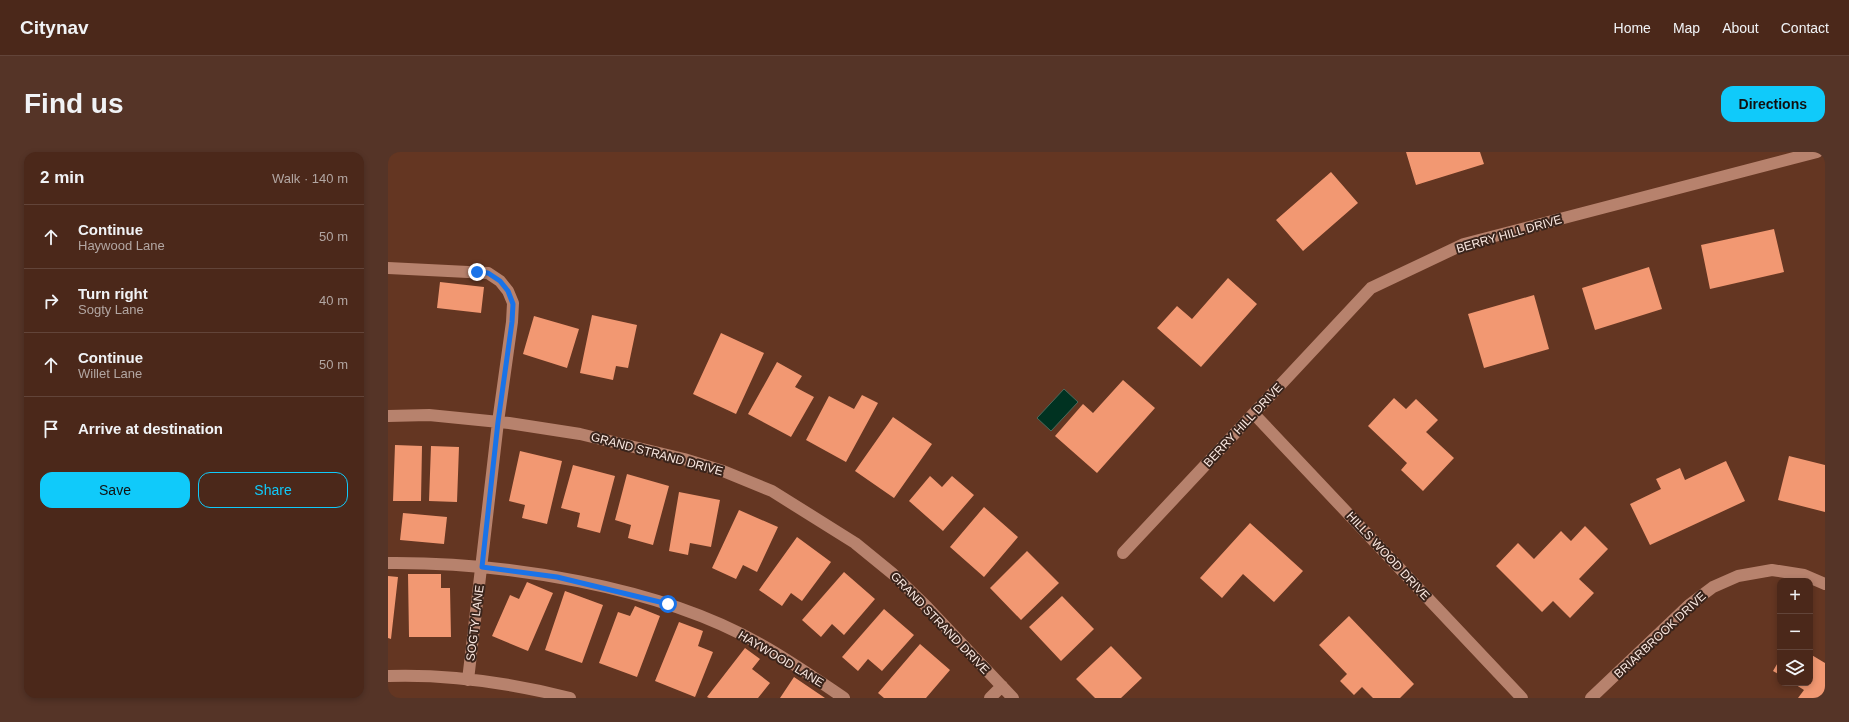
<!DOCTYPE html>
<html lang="en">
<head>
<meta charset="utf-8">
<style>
	:root { --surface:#4b281a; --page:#553427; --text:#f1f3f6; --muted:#b2a6a2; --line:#624439; --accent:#10cafa }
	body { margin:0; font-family:Arial,sans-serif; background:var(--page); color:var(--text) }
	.controls { position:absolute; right:12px; bottom:12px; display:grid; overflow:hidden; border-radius:8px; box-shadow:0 2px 6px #0003 }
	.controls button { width:36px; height:36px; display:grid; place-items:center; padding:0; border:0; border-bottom:1px solid var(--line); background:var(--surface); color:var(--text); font:20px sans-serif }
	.stop { position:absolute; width:12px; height:12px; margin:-9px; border:3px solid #1a73e8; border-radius:50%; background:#fff }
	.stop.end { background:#1a73e8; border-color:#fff; box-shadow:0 1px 4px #0008 }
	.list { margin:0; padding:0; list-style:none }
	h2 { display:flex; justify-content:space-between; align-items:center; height:52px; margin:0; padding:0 16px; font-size:17px }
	h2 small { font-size:13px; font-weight:400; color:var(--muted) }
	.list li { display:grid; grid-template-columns:26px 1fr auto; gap:12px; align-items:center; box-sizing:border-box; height:64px; padding:0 16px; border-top:1px solid var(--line) }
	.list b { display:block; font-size:15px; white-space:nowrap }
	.list p { margin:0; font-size:13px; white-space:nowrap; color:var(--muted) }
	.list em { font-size:13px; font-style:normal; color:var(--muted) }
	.actions { display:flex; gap:8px; padding:12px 16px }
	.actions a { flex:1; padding:9px 0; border:1px solid var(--accent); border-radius:12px; text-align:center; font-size:14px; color:var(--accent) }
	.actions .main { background:var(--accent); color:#111 }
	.icon { flex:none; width:22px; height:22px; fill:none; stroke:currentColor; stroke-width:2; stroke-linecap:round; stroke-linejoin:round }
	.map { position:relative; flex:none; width:1437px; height:546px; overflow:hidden; border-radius:12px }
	header { display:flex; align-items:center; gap:24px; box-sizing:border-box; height:56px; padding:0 20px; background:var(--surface); border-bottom:1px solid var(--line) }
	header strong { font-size:19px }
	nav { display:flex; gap:22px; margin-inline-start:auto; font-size:14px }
	.intro { display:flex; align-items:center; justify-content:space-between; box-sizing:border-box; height:96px; padding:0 24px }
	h1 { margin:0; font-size:28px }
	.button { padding:10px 18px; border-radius:12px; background:var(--accent); color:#111; font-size:14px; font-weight:700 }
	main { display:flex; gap:24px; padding:0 24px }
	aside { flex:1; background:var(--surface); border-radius:12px; box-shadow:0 2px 6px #0003 }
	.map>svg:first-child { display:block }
	.water { fill:#003221; stroke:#4b695b }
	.building { fill:#f29872 }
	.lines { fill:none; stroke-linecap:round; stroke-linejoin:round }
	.minor { stroke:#b7826d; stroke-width:12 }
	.route { stroke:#1a73e8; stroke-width:5 }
	.labels { text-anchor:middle; stroke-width:4; stroke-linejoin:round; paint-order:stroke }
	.street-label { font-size:12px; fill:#fbe9e2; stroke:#3a241b }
</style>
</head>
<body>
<header>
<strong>Citynav</strong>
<nav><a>Home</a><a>Map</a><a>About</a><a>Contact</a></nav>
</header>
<div class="intro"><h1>Find us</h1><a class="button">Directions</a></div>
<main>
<aside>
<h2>2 min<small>Walk · 140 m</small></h2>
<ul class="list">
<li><svg class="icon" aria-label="ahead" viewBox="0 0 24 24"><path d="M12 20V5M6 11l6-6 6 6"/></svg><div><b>Continue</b><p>Haywood Lane</p></div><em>50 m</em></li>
<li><svg class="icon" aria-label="right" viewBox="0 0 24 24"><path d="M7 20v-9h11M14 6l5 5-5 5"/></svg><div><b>Turn right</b><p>Sogty Lane</p></div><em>40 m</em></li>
<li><svg class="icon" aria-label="ahead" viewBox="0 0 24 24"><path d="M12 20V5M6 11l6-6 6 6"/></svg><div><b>Continue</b><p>Willet Lane</p></div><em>50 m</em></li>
<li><svg class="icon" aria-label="arrive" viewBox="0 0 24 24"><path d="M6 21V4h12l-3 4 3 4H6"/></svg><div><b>Arrive at destination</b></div></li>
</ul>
<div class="actions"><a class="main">Save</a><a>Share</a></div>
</aside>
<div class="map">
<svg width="1437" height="546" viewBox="0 0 1437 546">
	<rect width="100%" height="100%" fill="#643622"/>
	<!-- water -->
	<path class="water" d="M676,237L690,250L663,279L649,266Z"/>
	<!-- building -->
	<path class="building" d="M1018,0H1092L1096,12L1028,33Z
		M943,20L970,51L915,99L888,68Z
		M1386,77L1396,120L1322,137L1313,93Z
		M1261,115L1274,157L1207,178L1194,136Z
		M840,126L869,152L813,215L769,176L789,154L804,167Z
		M52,130L96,135L93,161L49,156Z
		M1146,143L1161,197L1096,216L1080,162Z
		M204,163L249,173L240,216L228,214L225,228L192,221Z
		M146,164L191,177L179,216L135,202Z
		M333,181L376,201L348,262L305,242Z
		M389,210L414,224L407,235L426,245L403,285L360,262Z
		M735,228L767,256L709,321L667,284L695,252L705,261Z
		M474,243L490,251L458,310L418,288L441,244L466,257Z
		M1006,246L1018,257L1028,247L1050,268L1038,280L1066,306L1035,339L1013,318L1019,311L980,274Z
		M505,265L544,292L506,346L467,319Z
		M7,293L34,294L33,349H5Z
		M43,294L71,295L69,350L41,349Z
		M132,299L174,309L159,372L134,366L137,353L121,349Z
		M1401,304L1437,313V360L1390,348Z
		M1338,309L1357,349L1262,393L1242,352L1273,337L1268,327L1292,316L1297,328Z
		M185,313L227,324L212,381L189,375L192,361L173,356Z
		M239,322L281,334L265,393L240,386L243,373L227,368Z
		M542,324L554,335L564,324L586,343L555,379L521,349Z
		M291,340L332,348L323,395L302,391L300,403L281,399Z
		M596,355L630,385L596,425L562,395Z
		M351,358L390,375L369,420L355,413L348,427L324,416Z
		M15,361L59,365L56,392L12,388Z
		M862,371L915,419L886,450L855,422L834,446L812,426Z
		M1197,374L1220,397L1191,427L1206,441L1182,466L1165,449L1154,460L1108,414L1130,391L1146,407L1173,379L1183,389Z
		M409,385L443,410L414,449L403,441L394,454L371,438Z
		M639,399L671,431L633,468L602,436Z
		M456,420L487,447L456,483L444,472L433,485L414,468Z
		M20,422H53V436H62L63,485H21Z
		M0,424L10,425L3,487L0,486Z
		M139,430L165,441L140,499L104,484L122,443L131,447Z
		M177,439L215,453L194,511L157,498Z
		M674,444L706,477L673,509L641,475Z
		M247,454L272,464L249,525L211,511L230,460L242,464Z
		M496,457L526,483L494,519L480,507L470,519L454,505Z
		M961,464L1026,532L1012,546H985L974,535L966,543L952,529L959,522L931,493Z
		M291,470L315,479L310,494L325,500L307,545L267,529Z
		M532,492L562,518L538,546H496L490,541Z
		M723,494L754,526L733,546H707L688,527Z
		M357,496L372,507L364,517L382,531L370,546H321L319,545Z
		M1422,502L1437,511V546H1410L1416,538L1405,531H1422Z
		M1392,507V523L1385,519Z
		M406,525L437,546H392Z"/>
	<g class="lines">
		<!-- minor -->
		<path class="minor" d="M0,116L100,121L112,129L120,139L125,151L124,170L110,270L80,528
			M866,262L1134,546
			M0,264L41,263L121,271L192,282L296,307L335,319L384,339L467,391L505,422L539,455L625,546
			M735,401L983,136L1076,92L1429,0
			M0,411C117,410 270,434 372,492C401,508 428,527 456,546
			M0,524C61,522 123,531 182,546
			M602,546L614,534
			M1203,546L1301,453L1325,435L1350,424L1384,418L1416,423L1437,432"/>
	</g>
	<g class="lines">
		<!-- route -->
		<path class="route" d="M89,120L100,121L112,129L120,139L125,152L124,170L110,270L94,415L169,425L280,452"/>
	</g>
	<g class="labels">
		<!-- street labels -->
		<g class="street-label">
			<text transform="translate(1121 82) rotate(-16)" y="4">BERRY HILL DRIVE</text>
			<text transform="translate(855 273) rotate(-47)" y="4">BERRY HILL DRIVE</text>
			<text transform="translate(269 302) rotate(15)" y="4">GRAND STRAND DRIVE</text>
			<text transform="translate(1000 404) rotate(47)" y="4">HILLS WOOD DRIVE</text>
			<text transform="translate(87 471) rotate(-83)" y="4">SOGTY LANE</text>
			<text transform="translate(552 471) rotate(46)" y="4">GRAND STRAND DRIVE</text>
			<text transform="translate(1272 483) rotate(-43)" y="4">BRIARBROOK DRIVE</text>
			<text transform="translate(393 507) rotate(31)" y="4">HAYWOOD LANE</text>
		</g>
	</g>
</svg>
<div class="controls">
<button>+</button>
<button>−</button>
<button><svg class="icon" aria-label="layers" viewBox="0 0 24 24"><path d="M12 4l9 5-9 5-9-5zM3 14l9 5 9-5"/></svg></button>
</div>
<div class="stop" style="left:280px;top:452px"></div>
<div class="stop end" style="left:89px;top:120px"></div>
</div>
</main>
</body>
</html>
